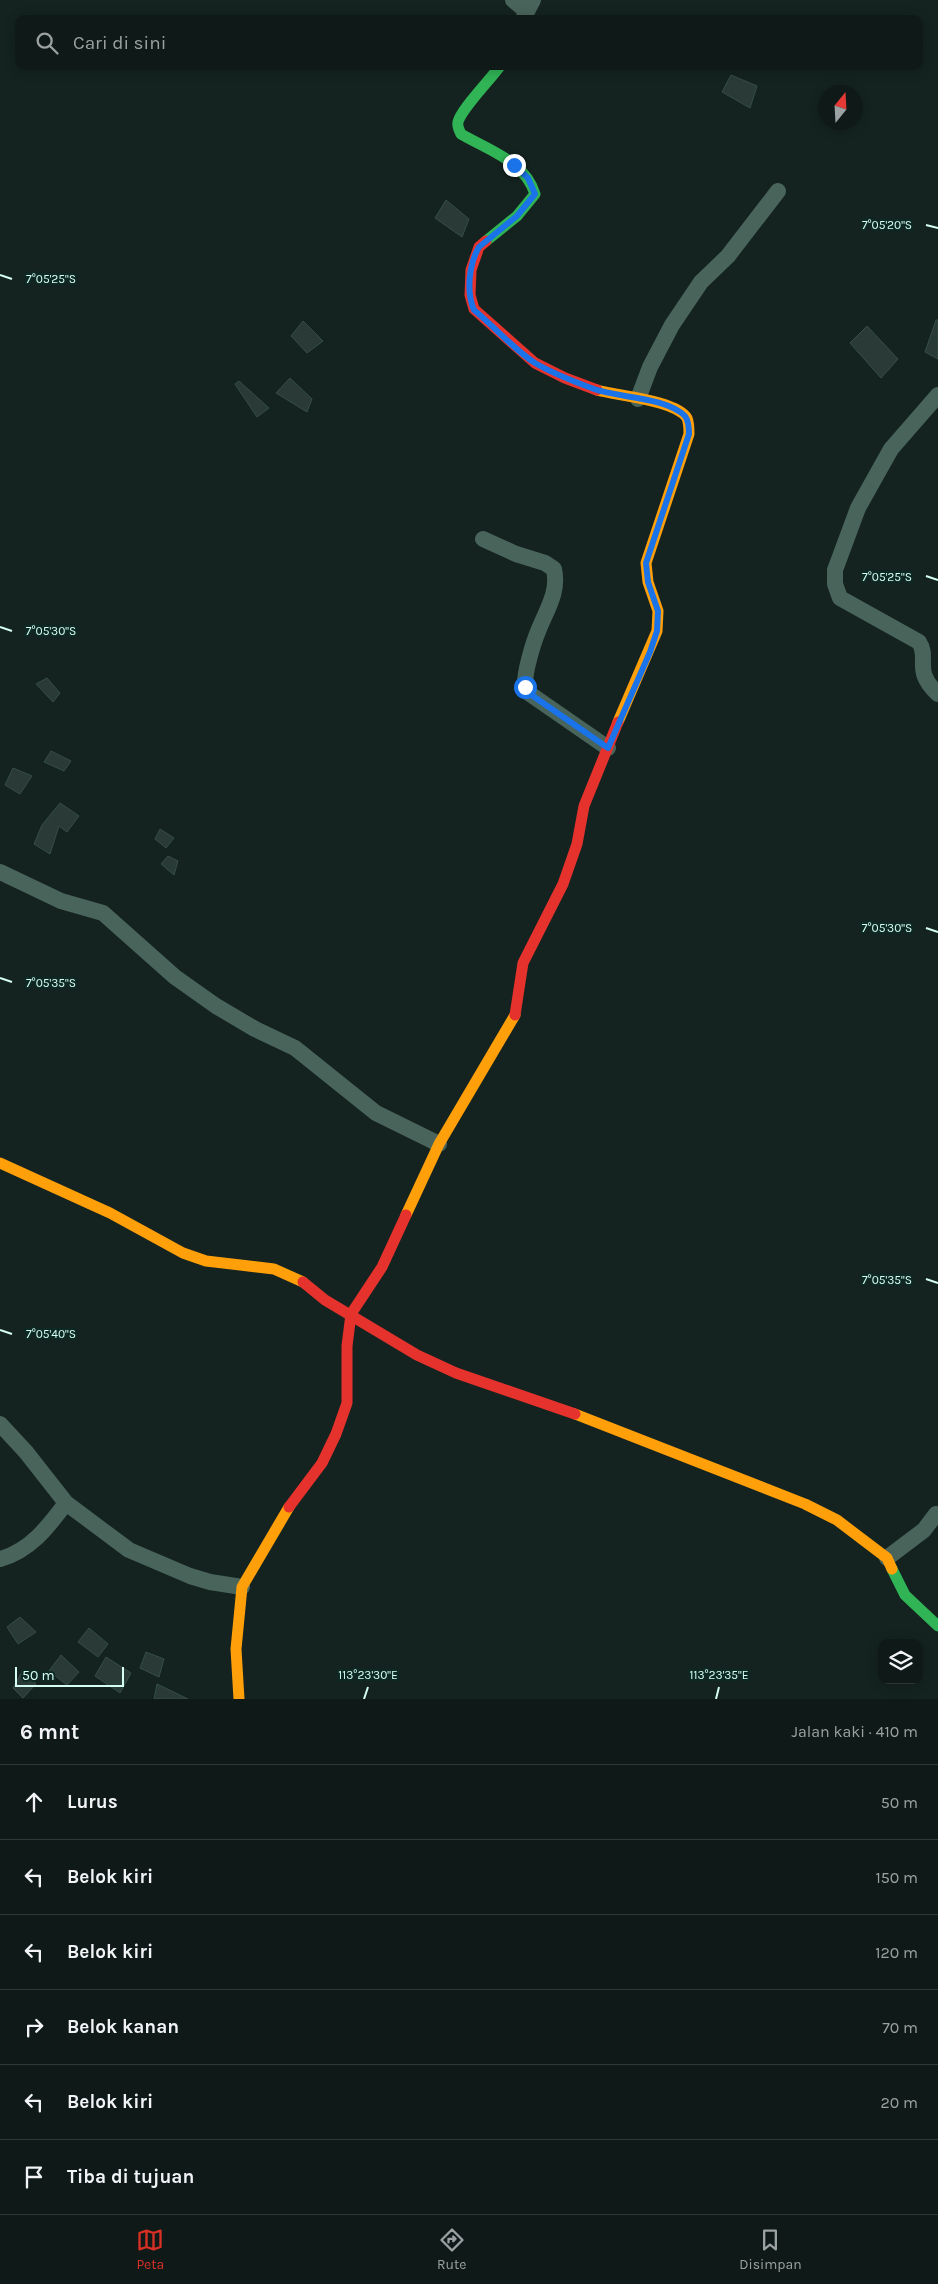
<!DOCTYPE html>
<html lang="id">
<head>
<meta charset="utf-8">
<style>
	:root { --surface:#0f1a18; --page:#182321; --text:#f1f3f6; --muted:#9ba1a2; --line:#2f3837; --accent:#d93025 }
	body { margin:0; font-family:Karla,sans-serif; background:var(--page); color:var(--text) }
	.controls { position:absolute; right:15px; bottom:15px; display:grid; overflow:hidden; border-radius:10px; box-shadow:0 2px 12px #0003 }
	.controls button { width:45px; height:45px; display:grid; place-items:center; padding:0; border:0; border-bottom:1px solid var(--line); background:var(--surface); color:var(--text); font:25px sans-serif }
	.compass { position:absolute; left:818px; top:85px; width:45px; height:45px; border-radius:50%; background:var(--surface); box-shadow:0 2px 12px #0003; rotate:18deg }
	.scale { position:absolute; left:15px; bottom:12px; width:109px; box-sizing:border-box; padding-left:5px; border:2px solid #d6fff4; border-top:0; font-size:14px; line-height:18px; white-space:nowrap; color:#d6fff4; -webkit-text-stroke:4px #0e2923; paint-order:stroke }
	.stop { position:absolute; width:15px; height:15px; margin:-11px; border:4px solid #1a73e8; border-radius:50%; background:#fff }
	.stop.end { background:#1a73e8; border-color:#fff; box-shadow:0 1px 5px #0008 }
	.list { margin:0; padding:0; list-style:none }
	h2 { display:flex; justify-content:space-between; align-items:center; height:65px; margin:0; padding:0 20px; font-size:21px }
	h2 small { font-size:16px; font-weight:400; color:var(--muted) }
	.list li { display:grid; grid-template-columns:32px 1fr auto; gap:15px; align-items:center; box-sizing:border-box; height:75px; padding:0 20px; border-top:1px solid var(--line) }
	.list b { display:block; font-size:19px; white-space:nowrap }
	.list em { font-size:16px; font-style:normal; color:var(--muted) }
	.icon { flex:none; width:28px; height:28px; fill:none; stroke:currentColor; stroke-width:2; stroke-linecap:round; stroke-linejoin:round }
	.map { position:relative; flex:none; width:938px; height:1699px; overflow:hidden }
	.search { position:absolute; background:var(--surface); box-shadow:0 2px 12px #0003; left:15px; right:15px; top:15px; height:55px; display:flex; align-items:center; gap:12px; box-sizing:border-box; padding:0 18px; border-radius:10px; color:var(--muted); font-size:19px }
	.sheet { height:515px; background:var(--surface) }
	nav { display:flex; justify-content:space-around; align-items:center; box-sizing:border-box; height:70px; border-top:1px solid var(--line); background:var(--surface); font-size:14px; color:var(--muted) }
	nav a { display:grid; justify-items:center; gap:2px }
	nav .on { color:var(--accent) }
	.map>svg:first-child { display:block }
	.building { fill:#293a37; stroke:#364d49 }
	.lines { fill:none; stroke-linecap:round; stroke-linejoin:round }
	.street { stroke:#49645b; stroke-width:16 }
	.fast { stroke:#30b455; stroke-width:11 }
	.slow { stroke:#ff9f0a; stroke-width:11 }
	.jam { stroke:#e5322d; stroke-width:11 }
	.route { stroke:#1a73e8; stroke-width:6 }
	.ticks { fill:none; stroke:#d6fff4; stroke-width:2 }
	.ticks-label { font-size:12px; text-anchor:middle; fill:#d6fff4; stroke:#0e2923; stroke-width:4.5; stroke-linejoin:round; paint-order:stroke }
</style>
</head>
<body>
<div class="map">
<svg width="938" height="1699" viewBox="0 0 938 1699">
	<rect width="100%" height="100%" fill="#142320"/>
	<!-- building -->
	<path class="building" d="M731,75L757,86L750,108L722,92Z
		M446,200L469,219L462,237L435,218Z
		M936,320H938V359L925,352Z
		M303,321L323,341L307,353L291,336Z
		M867,326L898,359L881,378L850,343Z
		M290,378L312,399L307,412L276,393Z
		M239,381L269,408L257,417L235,384Z
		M47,678L60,693L53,702L36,684Z
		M51,751L71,761L64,771L44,762Z
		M13,768L32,776L20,794L5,785Z
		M60,803L79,816L67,832L59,826L50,854L34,844L42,825Z
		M160,829L174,838L166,848L155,839Z
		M168,856L178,861L174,875L161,864Z
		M20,1617L36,1632L18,1644L7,1627Z
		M89,1628L108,1644L98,1657L78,1642Z
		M146,1652L164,1659L159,1677L140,1668Z
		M61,1655L79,1672L67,1685L49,1671Z
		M106,1657L131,1673L120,1693L95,1676Z
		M23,1670L36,1684L23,1698L13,1688Z
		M157,1684L188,1699H154Z"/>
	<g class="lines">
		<!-- street -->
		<path class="street" d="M513,0L526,11
			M523,19L533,0
			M938,395L891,449L858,508L835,570V584L840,598L919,642C930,659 912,670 938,694
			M638,399L650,367L672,325L701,282L728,256L778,191
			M483,539L516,554L545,563L554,569C559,592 547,609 539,629C533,643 524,673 525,687L530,694L608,748
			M0,872L61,901L103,913L175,977L216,1006L255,1029L295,1048L376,1113L439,1144
			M0,1424L26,1452L66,1503L129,1550L190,1576L210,1582L242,1587
			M887,1558L924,1530L936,1514
			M0,1559C30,1551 48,1527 66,1503"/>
		<!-- fast -->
		<path class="fast" d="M486,241L517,216L535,194C525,161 488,150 461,134C459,130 457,126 458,122C461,109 491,79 500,66
			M892,1569L905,1595L938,1626"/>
		<!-- slow -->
		<path class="slow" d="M597,390C618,396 676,400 687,418C689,423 689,429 689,434L646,563L648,582L658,611L657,631L618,722
			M0,1163L110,1213L183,1253L206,1261L274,1269L303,1282
			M406,1215L439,1144L515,1015
			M575,1414L805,1504L837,1520L887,1558L892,1569
			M239,1699L236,1649L242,1587L289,1507"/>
		<!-- jam -->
		<path class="jam" d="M486,241L479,247L471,270L470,295L474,309L535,363L565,378L597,390
			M515,1015L523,963L563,884L577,844L584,806L618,722
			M303,1282L325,1300L417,1355L456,1373L575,1414
			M289,1507L322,1463L336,1434L347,1403V1346L351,1314L382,1267L406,1215"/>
	</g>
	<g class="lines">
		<!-- route -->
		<path class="route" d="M514,165L528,178L535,194L517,216L479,247C469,264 466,292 474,310C494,326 513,349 535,363C552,373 575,382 594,389C619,398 666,397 685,416C689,421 689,428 689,434L646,563L648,582L658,611L657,631L650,652L608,748L530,694L525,687"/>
	</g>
	<!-- ticks -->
	<path class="ticks" d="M926,225L938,228M0,275L12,279M926,576L938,580M0,627L12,631M926,928L938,932M0,978L12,982M926,1279L938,1283M0,1330L12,1334M364,1699L368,1687M716,1699L719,1687"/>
	<g class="ticks-label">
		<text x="887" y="229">7°05'20"S</text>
		<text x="51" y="283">7°05'25"S</text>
		<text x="887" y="581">7°05'25"S</text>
		<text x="51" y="635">7°05'30"S</text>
		<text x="887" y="932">7°05'30"S</text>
		<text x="51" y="987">7°05'35"S</text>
		<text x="887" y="1284">7°05'35"S</text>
		<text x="51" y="1338">7°05'40"S</text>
		<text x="368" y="1679">113°23'30"E</text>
		<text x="719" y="1679">113°23'35"E</text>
	</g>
</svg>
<div class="controls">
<button><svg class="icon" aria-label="layers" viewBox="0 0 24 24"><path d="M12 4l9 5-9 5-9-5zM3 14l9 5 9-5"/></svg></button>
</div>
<svg class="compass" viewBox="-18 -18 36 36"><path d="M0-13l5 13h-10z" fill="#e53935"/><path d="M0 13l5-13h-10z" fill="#9ba1a2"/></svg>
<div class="scale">50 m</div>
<div class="stop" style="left:525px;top:687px"></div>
<div class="stop end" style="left:514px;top:165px"></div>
<div class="search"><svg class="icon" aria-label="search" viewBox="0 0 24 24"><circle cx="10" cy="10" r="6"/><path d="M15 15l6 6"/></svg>Cari di sini</div>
</div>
<section class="sheet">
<h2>6 mnt<small>Jalan kaki · 410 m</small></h2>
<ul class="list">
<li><svg class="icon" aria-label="ahead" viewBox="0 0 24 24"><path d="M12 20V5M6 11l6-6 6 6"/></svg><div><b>Lurus</b></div><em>50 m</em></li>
<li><svg class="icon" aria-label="left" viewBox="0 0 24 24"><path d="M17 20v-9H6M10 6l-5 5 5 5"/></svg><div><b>Belok kiri</b></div><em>150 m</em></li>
<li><svg class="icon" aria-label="left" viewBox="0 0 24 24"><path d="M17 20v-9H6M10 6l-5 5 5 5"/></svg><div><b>Belok kiri</b></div><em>120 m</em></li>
<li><svg class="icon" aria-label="right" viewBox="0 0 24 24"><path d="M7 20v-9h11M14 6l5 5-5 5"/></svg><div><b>Belok kanan</b></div><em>70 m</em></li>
<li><svg class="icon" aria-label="left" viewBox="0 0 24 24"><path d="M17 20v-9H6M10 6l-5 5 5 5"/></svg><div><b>Belok kiri</b></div><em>20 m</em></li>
<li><svg class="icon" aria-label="arrive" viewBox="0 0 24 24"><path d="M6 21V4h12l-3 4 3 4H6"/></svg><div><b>Tiba di tujuan</b></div></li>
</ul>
</section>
<nav>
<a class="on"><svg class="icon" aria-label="map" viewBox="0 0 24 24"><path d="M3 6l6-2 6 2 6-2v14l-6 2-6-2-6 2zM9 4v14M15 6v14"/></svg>Peta</a>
<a><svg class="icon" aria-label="directions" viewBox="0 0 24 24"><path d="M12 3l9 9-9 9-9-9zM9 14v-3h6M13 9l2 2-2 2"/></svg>Rute</a>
<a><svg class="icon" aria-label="saved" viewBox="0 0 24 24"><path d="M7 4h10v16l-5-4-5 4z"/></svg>Disimpan</a>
</nav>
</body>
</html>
